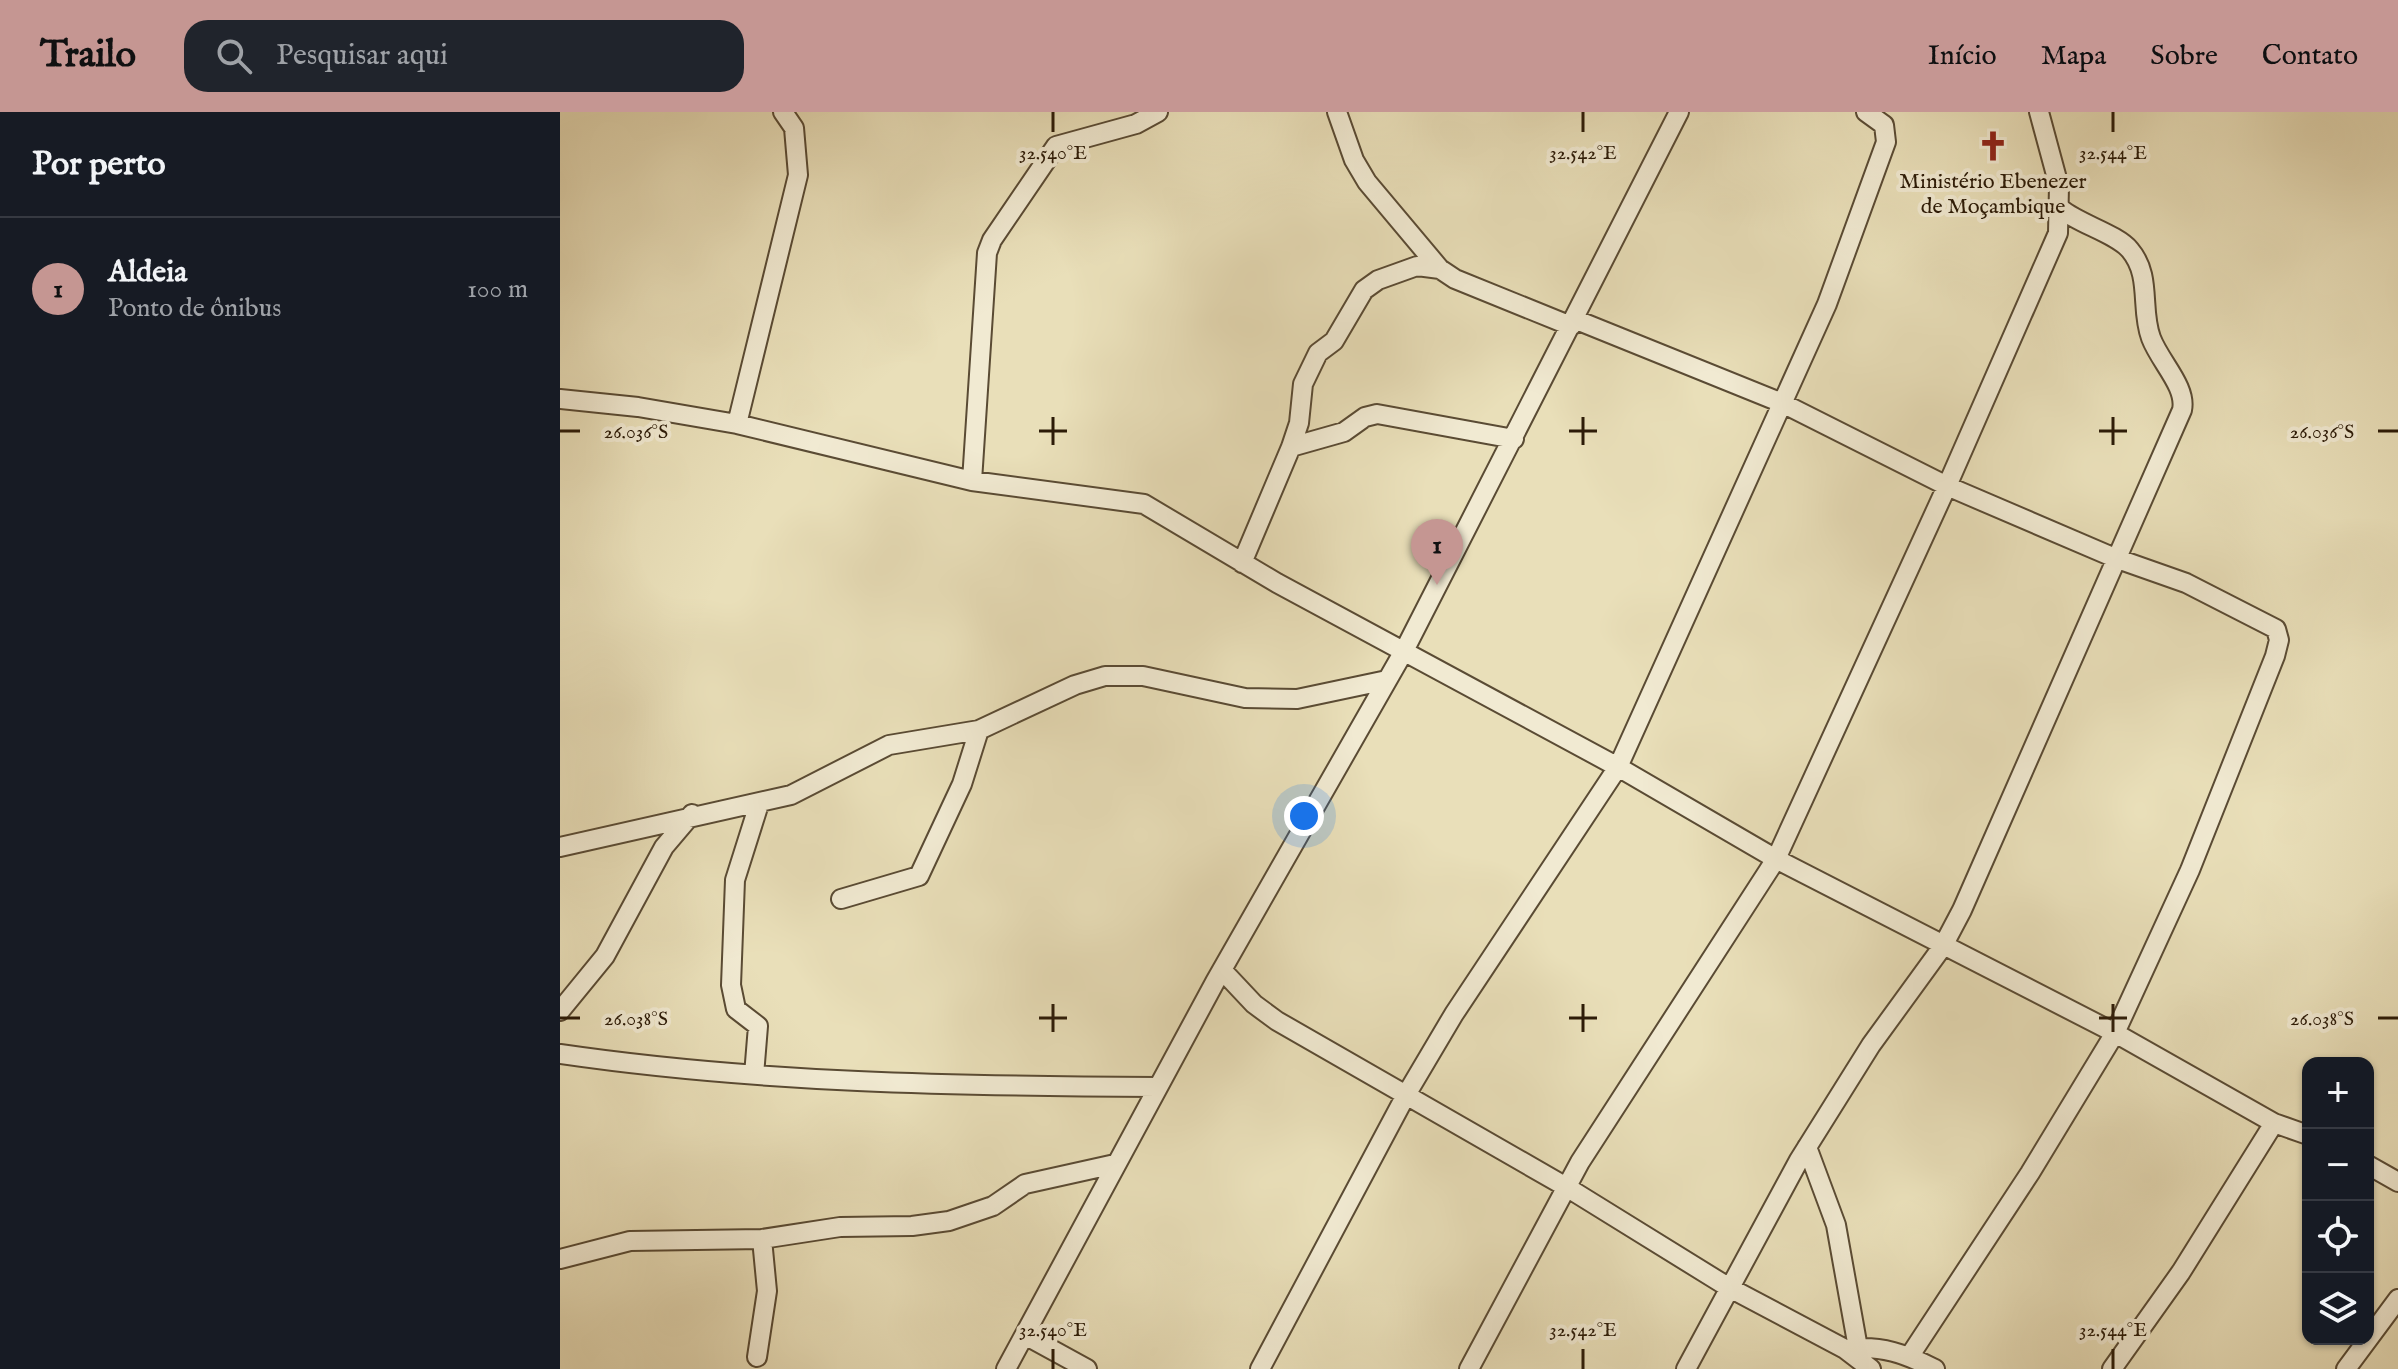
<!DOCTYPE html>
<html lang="pt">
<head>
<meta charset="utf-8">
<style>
	:root { --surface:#171b24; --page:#20242c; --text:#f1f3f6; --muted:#9ea1a6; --line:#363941; --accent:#c59692 }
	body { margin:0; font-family:"IM FELL English",serif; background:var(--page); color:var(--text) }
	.controls { position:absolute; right:24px; bottom:24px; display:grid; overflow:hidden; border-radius:16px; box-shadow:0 2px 6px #0004 }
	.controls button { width:72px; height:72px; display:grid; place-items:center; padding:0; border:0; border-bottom:2px solid var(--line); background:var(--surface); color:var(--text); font:40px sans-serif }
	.you { position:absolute; left:744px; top:704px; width:28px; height:28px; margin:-20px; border:6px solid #fff; border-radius:50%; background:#1a73e8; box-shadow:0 0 0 12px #1a73e833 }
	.badge { display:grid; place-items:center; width:52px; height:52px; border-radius:50%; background:var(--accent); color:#111; font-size:26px; font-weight:700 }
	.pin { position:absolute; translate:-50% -66px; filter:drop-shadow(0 2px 4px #0008) }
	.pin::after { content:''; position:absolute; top:42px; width:28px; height:24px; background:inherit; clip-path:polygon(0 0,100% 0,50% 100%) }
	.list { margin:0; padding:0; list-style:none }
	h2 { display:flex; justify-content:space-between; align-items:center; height:104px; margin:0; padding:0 32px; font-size:34px }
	h2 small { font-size:26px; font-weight:400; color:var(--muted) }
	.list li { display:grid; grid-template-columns:52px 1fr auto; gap:24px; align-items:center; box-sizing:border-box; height:144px; padding:0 32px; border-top:2px solid var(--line) }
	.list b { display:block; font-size:30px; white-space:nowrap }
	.list p { margin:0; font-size:26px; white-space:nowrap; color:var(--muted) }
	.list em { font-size:26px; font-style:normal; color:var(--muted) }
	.icon { flex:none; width:44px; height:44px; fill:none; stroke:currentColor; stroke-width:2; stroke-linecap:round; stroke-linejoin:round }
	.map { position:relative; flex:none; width:1838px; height:1257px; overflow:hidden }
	header { display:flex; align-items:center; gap:48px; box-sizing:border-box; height:112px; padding:0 40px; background:var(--accent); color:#111 }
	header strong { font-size:38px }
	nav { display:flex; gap:44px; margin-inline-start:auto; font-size:28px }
	.search { width:560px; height:72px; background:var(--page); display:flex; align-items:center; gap:20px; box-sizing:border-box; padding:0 28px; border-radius:24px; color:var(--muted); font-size:30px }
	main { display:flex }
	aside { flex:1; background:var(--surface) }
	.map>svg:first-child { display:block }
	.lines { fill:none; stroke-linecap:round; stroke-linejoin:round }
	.minor-casing { stroke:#5a4b34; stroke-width:22 }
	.minor { stroke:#f1ead2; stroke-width:18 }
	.ticks { fill:none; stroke:#2b1a07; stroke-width:3 }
	.labels { text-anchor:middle; stroke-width:8; stroke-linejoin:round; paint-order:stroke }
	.poi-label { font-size:22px; fill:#2b1a07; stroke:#f1ead2 }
	.ticks-label { font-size:20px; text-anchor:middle; fill:#2b1a07; stroke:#f1ead2; stroke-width:8; stroke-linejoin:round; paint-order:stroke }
</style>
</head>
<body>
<header>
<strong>Trailo</strong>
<div class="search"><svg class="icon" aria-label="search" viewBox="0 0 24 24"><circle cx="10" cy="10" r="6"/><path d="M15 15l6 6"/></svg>Pesquisar aqui</div>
<nav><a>Início</a><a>Mapa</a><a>Sobre</a><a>Contato</a></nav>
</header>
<main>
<aside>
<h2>Por perto<small></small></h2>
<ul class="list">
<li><span class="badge">1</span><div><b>Aldeia</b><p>Ponto de ônibus</p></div><em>100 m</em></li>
</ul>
</aside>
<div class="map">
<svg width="1838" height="1257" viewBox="0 0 1838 1257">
	<rect width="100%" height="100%" fill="#e9dfb9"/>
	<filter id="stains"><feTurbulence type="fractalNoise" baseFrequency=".0025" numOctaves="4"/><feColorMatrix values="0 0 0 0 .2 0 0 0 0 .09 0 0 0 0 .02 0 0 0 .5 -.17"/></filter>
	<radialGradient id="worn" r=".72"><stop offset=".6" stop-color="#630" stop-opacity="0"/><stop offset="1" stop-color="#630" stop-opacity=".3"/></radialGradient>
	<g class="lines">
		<!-- minor casing -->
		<g class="minor-casing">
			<path id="minor" d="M777,0L794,48L807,70L880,157L895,167L1011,214
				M1014,207L1222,291L1387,374L1555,446L1626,471L1716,517L1719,528L1715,544L1630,758L1555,921L1470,1061L1349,1245
				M0,287L78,295L177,312L412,369L584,392L717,471L1058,655L1216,747L1555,921L1714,1011L1621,1160L1552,1257
				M177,312L238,63L234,16L223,0
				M731,335L784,320L805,305L817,302L954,327
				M412,369L427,141L432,128L496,34L576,12L598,0
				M682,451L731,335L739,311L743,272L758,241L774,229L804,178L818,168L857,154L880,157
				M0,735L231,683L329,633L419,618L515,573L545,564H583L685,586L737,587L827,568
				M281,787L359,764L402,672L419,618
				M662,858L694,892L717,909L1008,1076L1168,1175L1285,1237L1311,1257
				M0,899L45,844L104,735L132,702
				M0,942C198,971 397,974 597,975
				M194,963L198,914L176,897L171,873L175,768L199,692
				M1714,1011L1748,1023
				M1247,1035L1276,1113L1298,1236
				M1808,1053L1838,1070
				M0,1147L70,1129L202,1127L280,1115L352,1114L389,1109L433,1094L465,1072L555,1052
				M465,1223L527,1257
				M1288,1237C1321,1233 1346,1242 1375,1257
				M197,1245L207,1179L202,1127
				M446,1257L655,870L844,539L1119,0
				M700,1257L846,983L894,902L1058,655L1267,192L1326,30L1324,13L1306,0
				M909,1257L1020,1050L1216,747L1387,374L1498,121L1499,74L1479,0
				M1126,1257L1239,1048L1311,933L1383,834L1402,798L1622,298C1627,275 1600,250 1591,226C1580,197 1592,164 1570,138C1557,122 1519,112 1501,97
				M1786,1257L1838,1187"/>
		</g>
		<!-- minor -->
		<use href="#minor" class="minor"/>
	</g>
	<!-- ticks -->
	<path class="ticks" d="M493,0V20M1023,0V20M1553,0V20M493,305V333M1023,305V333M1553,305V333M0,319H20M479,319H507M1009,319H1037M1539,319H1567M1818,319H1838M493,892V920M1023,892V920M1553,892V920M0,906H20M479,906H507M1009,906H1037M1539,906H1567M1818,906H1838M493,1237V1257M1023,1237V1257M1553,1237V1257"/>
	<!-- icons -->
	<defs>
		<g id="church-bare" transform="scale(2.4)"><path d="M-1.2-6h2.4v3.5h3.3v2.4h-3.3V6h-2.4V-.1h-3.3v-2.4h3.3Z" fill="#8f2418" stroke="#f1ead2" stroke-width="2.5" paint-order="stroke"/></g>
	</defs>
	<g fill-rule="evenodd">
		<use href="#church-bare" x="1433" y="34"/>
	</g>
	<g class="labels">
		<!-- poi labels -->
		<g class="poi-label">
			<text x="1433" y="76">Ministério Ebenezer<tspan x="1433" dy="25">de Moçambique</tspan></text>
		</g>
	</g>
	<g class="ticks-label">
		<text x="493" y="47">32.540°E</text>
		<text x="1023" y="47">32.542°E</text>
		<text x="1553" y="47">32.544°E</text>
		<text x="76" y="326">26.036°S</text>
		<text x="1762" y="326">26.036°S</text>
		<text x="76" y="913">26.038°S</text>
		<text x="1762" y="913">26.038°S</text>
		<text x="493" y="1224">32.540°E</text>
		<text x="1023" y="1224">32.542°E</text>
		<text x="1553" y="1224">32.544°E</text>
	</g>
	<rect width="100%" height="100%" filter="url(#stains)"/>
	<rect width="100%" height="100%" fill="url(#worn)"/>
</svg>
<div class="controls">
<button>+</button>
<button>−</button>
<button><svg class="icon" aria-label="locate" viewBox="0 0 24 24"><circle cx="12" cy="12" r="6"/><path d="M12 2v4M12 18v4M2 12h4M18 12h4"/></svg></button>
<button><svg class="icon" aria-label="layers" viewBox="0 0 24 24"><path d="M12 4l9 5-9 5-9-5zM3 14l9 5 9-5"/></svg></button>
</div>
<div class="you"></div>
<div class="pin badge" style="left:877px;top:473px">1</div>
</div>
</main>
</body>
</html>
